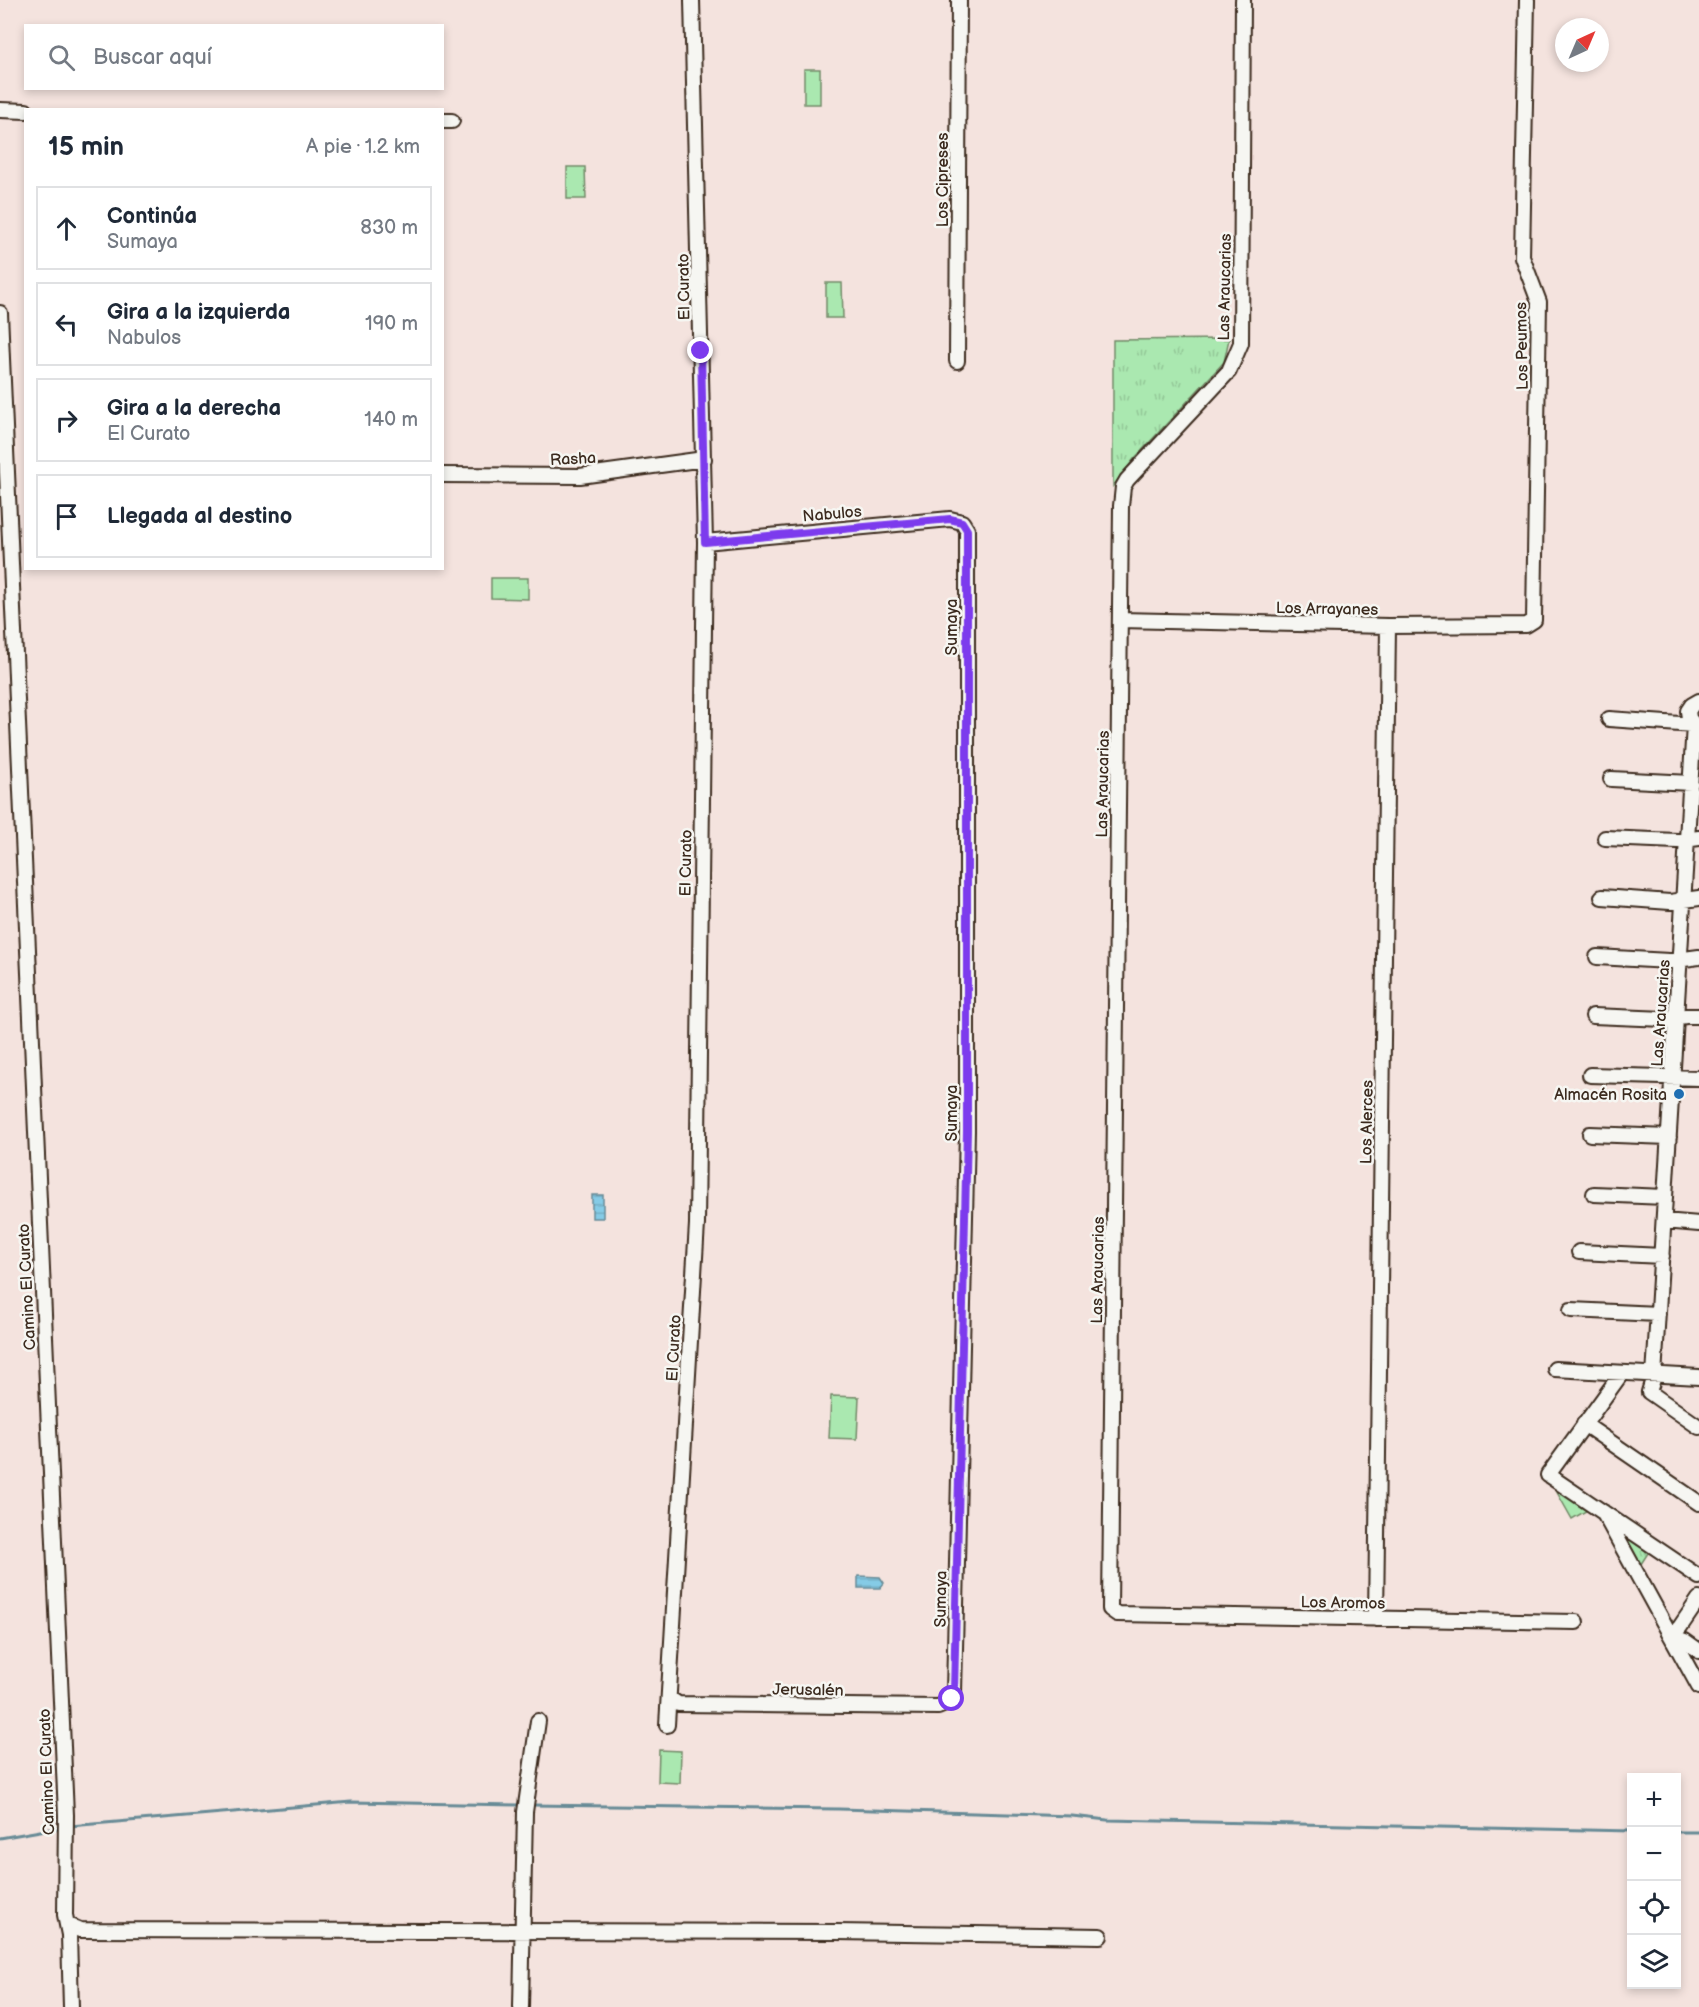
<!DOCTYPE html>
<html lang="es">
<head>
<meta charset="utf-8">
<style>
	:root { --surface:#fff; --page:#f6f6f7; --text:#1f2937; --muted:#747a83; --line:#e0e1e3 }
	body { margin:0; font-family:"Balsamiq Sans",sans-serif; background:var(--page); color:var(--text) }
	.controls { position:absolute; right:18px; bottom:18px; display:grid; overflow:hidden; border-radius:0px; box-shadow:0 3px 9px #0003 }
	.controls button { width:54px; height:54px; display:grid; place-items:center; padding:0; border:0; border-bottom:2px solid var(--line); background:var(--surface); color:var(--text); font:30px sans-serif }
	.compass { position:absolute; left:1555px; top:18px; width:54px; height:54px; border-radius:50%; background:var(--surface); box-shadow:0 3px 9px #0003; rotate:44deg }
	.stop { position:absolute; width:18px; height:18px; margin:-14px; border:4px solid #7c3aed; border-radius:50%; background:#fff }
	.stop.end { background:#7c3aed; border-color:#fff; box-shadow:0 2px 6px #0008 }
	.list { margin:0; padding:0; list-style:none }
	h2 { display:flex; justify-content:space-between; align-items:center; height:78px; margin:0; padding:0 24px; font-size:26px }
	h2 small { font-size:20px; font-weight:400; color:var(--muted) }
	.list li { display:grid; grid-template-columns:39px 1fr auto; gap:18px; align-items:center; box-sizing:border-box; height:84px; margin:0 12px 12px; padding:0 12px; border:2px solid var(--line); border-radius:0px }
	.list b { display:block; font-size:22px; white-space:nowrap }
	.list p { margin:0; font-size:20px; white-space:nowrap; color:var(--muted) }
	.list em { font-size:20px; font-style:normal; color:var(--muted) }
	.icon { flex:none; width:33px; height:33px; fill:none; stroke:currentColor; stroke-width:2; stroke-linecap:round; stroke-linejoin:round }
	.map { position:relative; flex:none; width:1699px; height:2007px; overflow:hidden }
	.search { position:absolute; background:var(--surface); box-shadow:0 3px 9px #0003; left:24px; top:24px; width:420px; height:66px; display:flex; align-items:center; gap:15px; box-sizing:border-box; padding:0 21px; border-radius:0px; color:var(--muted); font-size:22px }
	.panel { position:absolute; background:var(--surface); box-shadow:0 3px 9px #0003; left:24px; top:108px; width:420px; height:462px; border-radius:0px }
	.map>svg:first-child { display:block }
	.grass { fill:url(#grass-tufts); stroke:#728967; stroke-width:1.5 }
	.pitch { fill:#aae8b0; stroke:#728967; stroke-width:1.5 }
	.water { fill:url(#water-rules); stroke:#678b96; stroke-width:1.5 }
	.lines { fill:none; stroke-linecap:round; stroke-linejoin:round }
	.stream { stroke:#678b96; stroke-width:3 }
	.minor-casing { stroke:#3b2a1e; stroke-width:18 }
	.minor { stroke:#f6f6f2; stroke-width:14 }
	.route { stroke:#7c3aed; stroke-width:8 }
	.poi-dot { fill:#1f6fb2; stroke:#f6f6f2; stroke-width:2 }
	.labels { text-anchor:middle; stroke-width:5; stroke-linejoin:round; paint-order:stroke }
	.street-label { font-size:16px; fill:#3b2a1e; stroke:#f6f6f2 }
	.poi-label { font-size:16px; fill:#3b2a1e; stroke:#f6f6f2; text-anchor:end }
</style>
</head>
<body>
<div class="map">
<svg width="1699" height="2007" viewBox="0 0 1699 2007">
	<defs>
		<pattern id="grass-tufts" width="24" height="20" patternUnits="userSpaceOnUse" patternTransform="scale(1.5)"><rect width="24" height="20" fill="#aae8b0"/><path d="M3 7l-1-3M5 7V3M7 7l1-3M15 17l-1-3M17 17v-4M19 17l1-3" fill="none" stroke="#93c797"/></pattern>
		<pattern id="water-rules" width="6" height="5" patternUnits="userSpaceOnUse" patternTransform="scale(1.5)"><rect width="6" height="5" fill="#85cbe6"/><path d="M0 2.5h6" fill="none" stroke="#74aec5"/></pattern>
	</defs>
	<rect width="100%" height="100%" fill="#f4e3de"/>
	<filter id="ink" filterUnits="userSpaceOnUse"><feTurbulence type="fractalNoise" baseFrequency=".0167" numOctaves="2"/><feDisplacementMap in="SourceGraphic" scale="12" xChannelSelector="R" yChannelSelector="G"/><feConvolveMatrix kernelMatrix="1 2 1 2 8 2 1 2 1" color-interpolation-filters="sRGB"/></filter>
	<g filter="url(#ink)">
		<!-- grass -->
		<path class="grass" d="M1229,339L1224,362L1134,459L1113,486V340Z
			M1554,1487L1591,1508L1572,1519Z
			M1615,1526L1650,1550L1639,1567Z"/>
		<!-- pitch -->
		<path class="pitch" d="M804,69H820V104H804Z
			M585,167L586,199H567V167Z
			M826,283H842L843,318H826Z
			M491,578H528V599L491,598Z
			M831,1396L859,1397L857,1439L829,1438Z
			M659,1750L681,1751L680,1783L658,1782Z"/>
		<!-- water -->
		<path class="water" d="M592,1195H603V1218H592Z
			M858,1576L880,1577L884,1583L880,1588H858Z"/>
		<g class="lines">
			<!-- stream -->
			<path class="stream" d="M531,1805L839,1809L1072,1816L1107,1820L1632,1831
				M70,1826L351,1802L521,1805
				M1676,1832H1699
				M0,1838L63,1827"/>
			<!-- minor casing -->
			<g class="minor-casing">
				<path id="minor" d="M1243,0L1241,343L1229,371L1127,480L1123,487L1121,506L1110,1609L1117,1614L1576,1622
					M0,110L26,111
					M442,121H452
					M0,313L66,1815L65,1915L69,1935L71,2007
					M957,361L959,0
					M442,475L580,476L704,459
					M1120,620L1388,626L1526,625L1534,620L1539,302L1522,257L1527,0
					M1609,719L1694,725
					M1694,725L1654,1376L1649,1392L1699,1427
					M1694,725L1689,718L1688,711L1692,705L1699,701
					M1611,779L1691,783
					M1605,838L1677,841L1699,838
					M1602,897L1670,902L1699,898
					M1597,957L1669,961L1699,957
					M1593,1016L1665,1019L1686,1016H1699
					M1590,1075L1699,1078
					M1590,1134L1669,1137
					M1594,1194L1665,1197
					M1664,1221L1699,1224
					M1579,1252L1662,1256
					M1571,1310L1658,1314
					M1555,1369L1699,1377
					M1621,1374L1548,1475L1699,1577
					M1584,1424L1699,1503
					M1603,1512L1699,1687
					M1376,1619L1388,626
					M1671,1636L1680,1627L1699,1599
					M1671,1636L1685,1641L1699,1651
					M669,1698L678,1704L938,1707L950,1702L954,1692L967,1131V530L962,522L950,519L705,542
					M667,1725L697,1224L705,542L692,0
					M68,1925L80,1930L836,1932L1100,1936
					M521,2007L525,1812L538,1721"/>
			</g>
			<!-- minor -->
			<use href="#minor" class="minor"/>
		</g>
	</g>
	<g class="lines" filter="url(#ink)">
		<!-- route -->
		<path class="route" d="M701,351L705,542L950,519L962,522L967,530V1131L954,1692L952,1699"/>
	</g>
	<!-- markers -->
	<circle class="poi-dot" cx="1679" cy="1094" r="6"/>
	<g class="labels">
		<!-- street labels -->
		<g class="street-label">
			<text transform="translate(942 180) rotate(-90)" y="6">Los Cipreses</text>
			<text transform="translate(683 287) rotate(-91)" y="6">El Curato</text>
			<text transform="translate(1224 287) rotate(-89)" y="6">Las Araucarias</text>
			<text transform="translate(1521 346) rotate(-91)" y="6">Los Peumos</text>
			<text transform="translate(573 458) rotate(-3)" y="6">Rasha</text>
			<text transform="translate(832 513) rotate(-5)" y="6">Nabulos</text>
			<text transform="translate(1327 608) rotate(1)" y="6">Los Arrayanes</text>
			<text transform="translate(951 627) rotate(-90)" y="6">Sumaya</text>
			<text transform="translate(1102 784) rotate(-89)" y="6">Las Araucarias</text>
			<text transform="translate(685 863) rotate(-89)" y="6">El Curato</text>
			<text transform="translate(1660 1013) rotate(-86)" y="6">Las Araucarias</text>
			<text transform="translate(951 1113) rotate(-90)" y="6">Sumaya</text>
			<text transform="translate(1366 1122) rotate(-89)" y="6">Los Alerces</text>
			<text transform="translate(1097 1270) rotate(-89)" y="6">Las Araucarias</text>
			<text transform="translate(26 1287) rotate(-93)" y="6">Camino El Curato</text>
			<text transform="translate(673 1348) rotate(-87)" y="6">El Curato</text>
			<text transform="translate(940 1599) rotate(-89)" y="6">Sumaya</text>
			<text transform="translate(1343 1602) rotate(1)" y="6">Los Aromos</text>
			<text transform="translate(808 1689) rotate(1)" y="6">Jerusalén</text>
			<text transform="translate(46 1772) rotate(-92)" y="6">Camino El Curato</text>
		</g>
		<!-- poi labels -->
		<g class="poi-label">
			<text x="1667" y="1100">Almacén Rosita</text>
		</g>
	</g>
</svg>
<div class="controls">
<button>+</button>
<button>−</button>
<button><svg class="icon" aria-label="locate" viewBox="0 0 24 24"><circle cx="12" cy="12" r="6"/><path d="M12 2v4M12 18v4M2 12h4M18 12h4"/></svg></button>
<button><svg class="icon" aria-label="layers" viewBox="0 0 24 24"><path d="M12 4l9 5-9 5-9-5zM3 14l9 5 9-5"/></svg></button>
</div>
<svg class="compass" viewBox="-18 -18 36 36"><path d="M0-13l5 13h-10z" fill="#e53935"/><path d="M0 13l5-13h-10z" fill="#747a83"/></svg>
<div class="stop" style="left:952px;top:1699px"></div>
<div class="stop end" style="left:701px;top:351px"></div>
<div class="search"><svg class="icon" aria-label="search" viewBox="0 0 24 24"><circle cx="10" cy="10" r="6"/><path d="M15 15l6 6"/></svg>Buscar aquí</div>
<section class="panel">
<h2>15 min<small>A pie · 1.2 km</small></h2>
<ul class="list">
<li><svg class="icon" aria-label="ahead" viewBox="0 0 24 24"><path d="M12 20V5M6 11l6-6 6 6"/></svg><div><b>Continúa</b><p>Sumaya</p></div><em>830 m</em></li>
<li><svg class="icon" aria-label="left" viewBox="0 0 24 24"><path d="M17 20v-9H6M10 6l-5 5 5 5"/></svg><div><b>Gira a la izquierda</b><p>Nabulos</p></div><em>190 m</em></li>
<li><svg class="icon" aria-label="right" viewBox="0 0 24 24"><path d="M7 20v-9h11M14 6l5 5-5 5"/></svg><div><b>Gira a la derecha</b><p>El Curato</p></div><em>140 m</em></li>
<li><svg class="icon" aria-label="arrive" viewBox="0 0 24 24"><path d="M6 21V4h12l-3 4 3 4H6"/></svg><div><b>Llegada al destino</b></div></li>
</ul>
</section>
</div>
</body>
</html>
